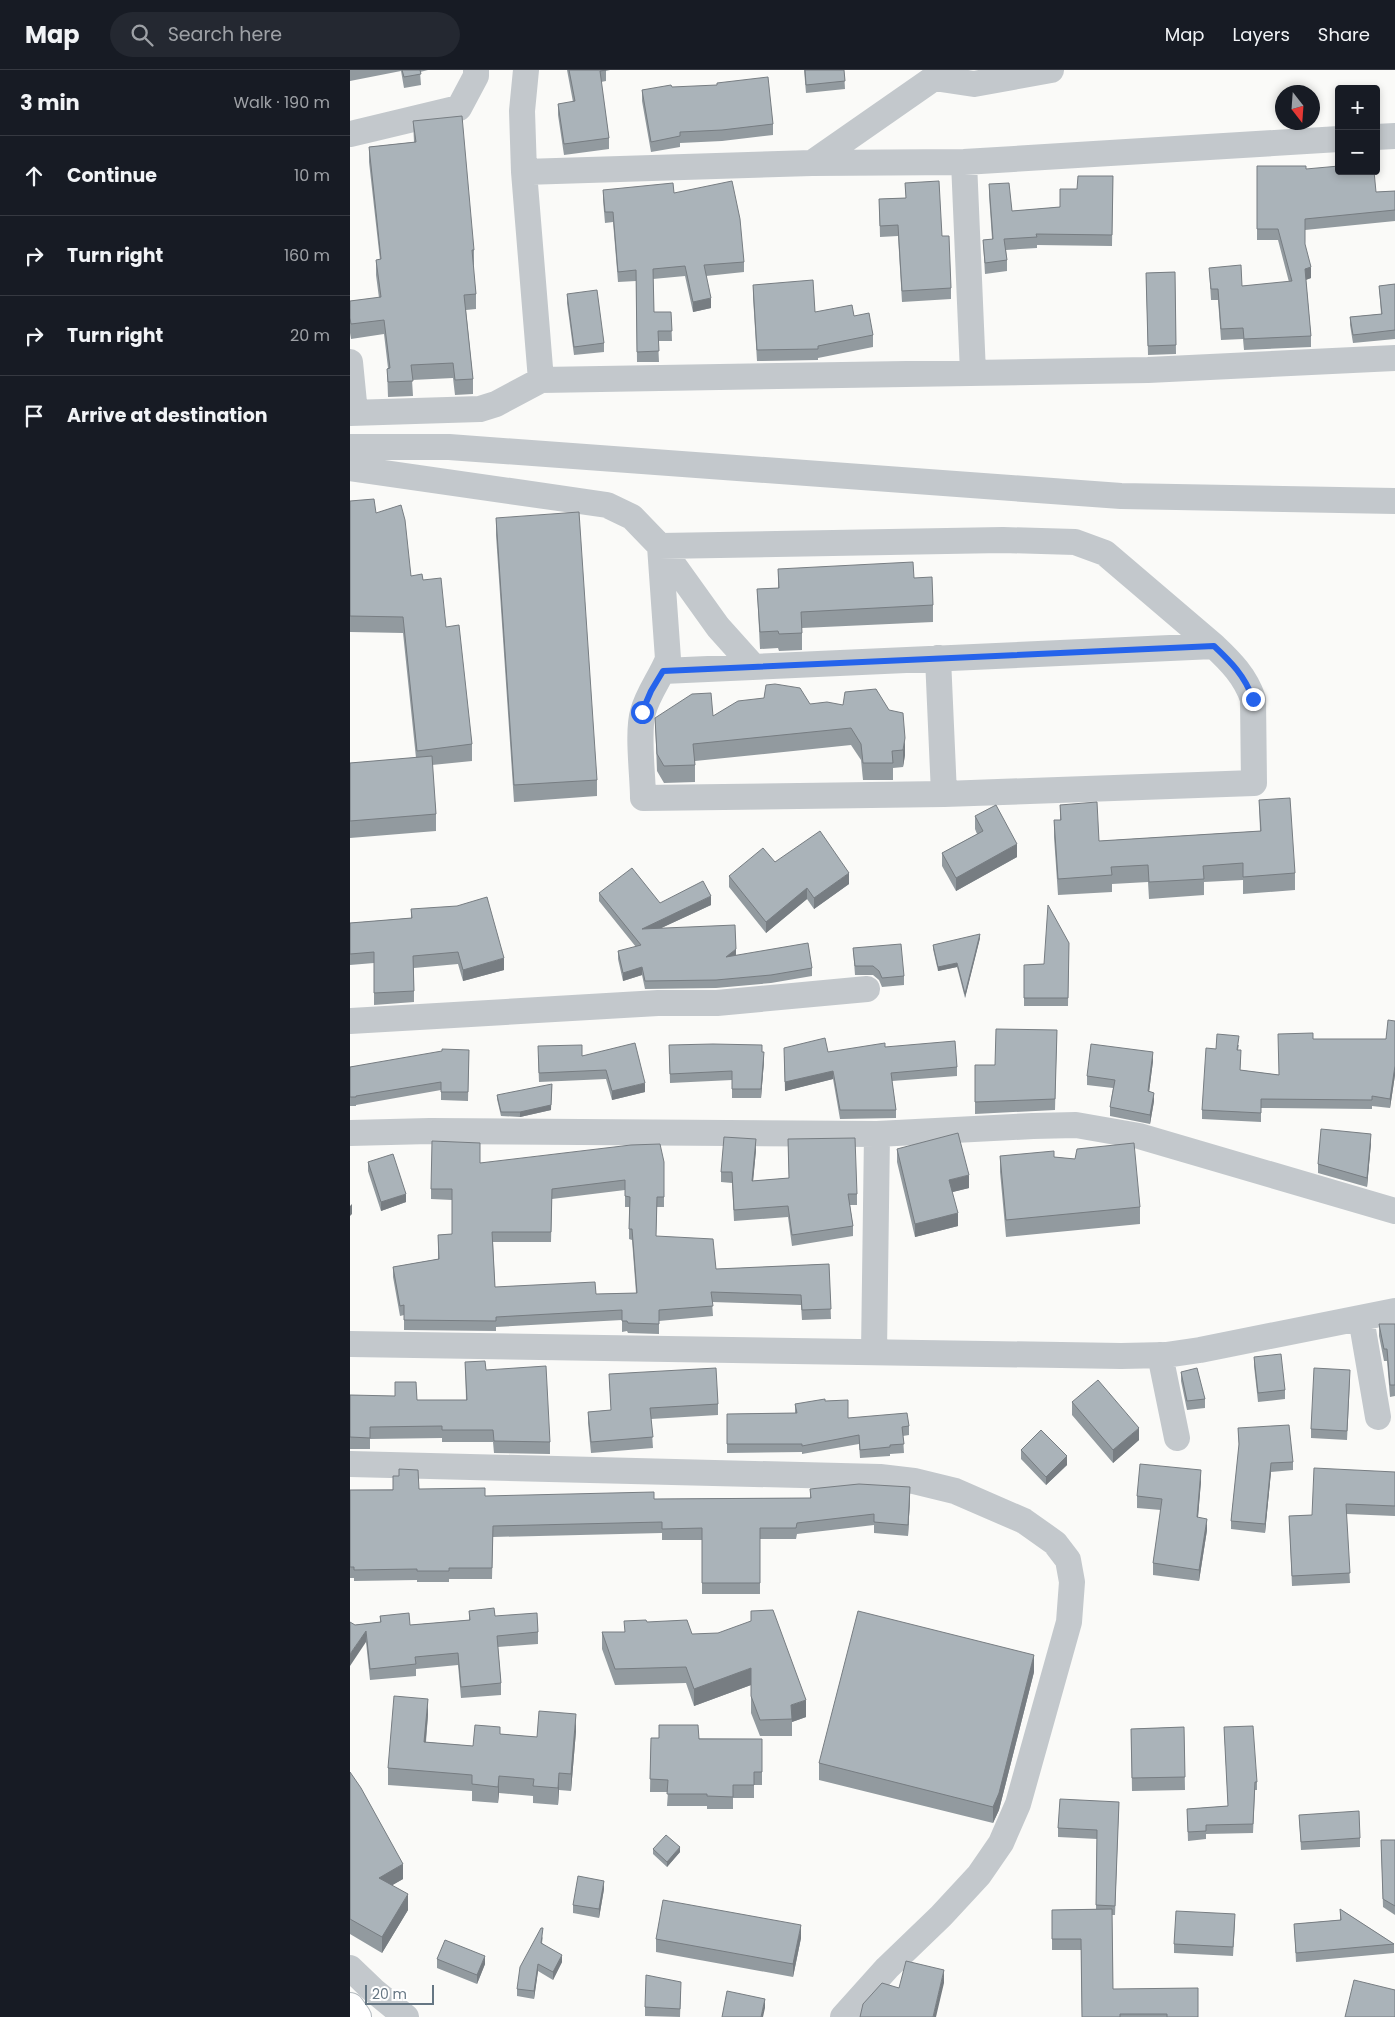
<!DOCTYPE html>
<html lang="en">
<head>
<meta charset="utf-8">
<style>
	:root { --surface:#171b24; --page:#242831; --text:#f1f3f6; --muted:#9ea1a6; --line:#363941 }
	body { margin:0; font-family:Poppins,sans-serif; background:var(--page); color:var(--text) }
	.controls { position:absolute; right:15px; top:15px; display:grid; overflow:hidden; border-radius:5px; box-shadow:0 2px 8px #0003 }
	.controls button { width:45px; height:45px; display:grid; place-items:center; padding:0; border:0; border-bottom:1px solid var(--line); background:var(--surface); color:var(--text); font:25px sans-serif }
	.compass { position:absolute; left:925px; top:15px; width:45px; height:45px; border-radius:50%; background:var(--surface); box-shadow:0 2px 8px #0003; rotate:163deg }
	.scale { position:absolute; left:15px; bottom:12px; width:69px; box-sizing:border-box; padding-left:5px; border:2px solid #657683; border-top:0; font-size:14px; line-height:18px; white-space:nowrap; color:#657683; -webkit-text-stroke:4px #fff; paint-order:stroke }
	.stop { position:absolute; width:15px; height:15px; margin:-11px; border:4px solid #2563eb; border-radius:50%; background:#fff }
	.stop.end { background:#2563eb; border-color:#fff; box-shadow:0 1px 5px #0008 }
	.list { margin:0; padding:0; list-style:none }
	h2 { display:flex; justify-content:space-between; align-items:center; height:65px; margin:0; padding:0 20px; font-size:21px }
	h2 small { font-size:16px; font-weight:400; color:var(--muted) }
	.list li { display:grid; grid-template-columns:32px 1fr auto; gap:15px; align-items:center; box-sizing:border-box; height:80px; padding:0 20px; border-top:1px solid var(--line) }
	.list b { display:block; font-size:19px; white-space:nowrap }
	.list em { font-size:16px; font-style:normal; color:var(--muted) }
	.icon { flex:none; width:28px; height:28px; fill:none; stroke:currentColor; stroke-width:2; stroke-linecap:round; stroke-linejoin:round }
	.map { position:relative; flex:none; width:1045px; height:1947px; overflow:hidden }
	header { display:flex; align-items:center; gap:30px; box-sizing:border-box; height:70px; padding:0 25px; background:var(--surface); border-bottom:1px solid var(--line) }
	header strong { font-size:24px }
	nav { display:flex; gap:28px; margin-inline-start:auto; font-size:18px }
	.search { width:350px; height:45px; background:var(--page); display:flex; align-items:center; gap:12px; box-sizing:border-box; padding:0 18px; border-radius:28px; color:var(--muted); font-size:19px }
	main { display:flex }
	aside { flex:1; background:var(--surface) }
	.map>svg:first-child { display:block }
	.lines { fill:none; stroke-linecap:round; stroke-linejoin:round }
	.secondary-casing { stroke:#b3babf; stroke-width:30 }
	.street { stroke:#c3c8cc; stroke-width:26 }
	.secondary { stroke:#fff; stroke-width:28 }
	.wall { fill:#929a9f; fill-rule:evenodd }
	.shaded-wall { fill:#777d82 }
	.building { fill:#aab3b9; stroke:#777d82; fill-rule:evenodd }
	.route { stroke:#2563eb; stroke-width:6 }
</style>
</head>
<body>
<header>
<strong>Map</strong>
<div class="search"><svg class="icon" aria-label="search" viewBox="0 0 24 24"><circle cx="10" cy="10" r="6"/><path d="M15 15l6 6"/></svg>Search here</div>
<nav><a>Map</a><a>Layers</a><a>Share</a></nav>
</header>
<main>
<aside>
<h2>3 min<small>Walk · 190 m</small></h2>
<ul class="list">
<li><svg class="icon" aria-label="ahead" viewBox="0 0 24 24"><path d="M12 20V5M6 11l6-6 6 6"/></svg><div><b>Continue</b></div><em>10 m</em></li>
<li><svg class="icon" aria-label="right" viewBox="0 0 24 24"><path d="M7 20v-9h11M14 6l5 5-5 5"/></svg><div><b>Turn right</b></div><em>160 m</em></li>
<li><svg class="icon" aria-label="right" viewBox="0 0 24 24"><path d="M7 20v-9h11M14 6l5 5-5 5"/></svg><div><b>Turn right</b></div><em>20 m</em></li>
<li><svg class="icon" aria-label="arrive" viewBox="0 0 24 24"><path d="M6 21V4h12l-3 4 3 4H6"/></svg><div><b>Arrive at destination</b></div></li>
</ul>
</aside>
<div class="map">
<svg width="1045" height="1947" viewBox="0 0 1045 1947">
	<rect width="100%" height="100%" fill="#fafaf8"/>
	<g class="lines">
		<!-- secondary casing -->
		<g class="secondary-casing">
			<path id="secondary" d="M0,1937L7,1947"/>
		</g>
		<!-- street -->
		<path class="street" d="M176,0L172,41L174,102L191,310
			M0,64L109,38L126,6V0
			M1026,67L1045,66
			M614,92L623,303
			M462,93L584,8L624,14L701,0
			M174,102L462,93L614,92L989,69
			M0,292L5,343
			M0,343L130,339L146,334L191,310L798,300L1045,288
			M0,377H99L771,426L1045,431
			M0,398L257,435L282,447L310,476L368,557L403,596
			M588,588L594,724
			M313,601L864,576C881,592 895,606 903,629L904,713L594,724L293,728C293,706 287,662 293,642C298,623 311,607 318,589L310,476L653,470L725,472L755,483L864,576
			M0,951L308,933H367L517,919
			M0,1063L80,1061L527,1064L683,1056L726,1055L789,1066L1045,1141
			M1011,1248L1028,1347
			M0,1274L771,1286L816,1285L850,1280L1045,1241
			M524,1282L527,1064
			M810,1285L827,1368
			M0,1394L530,1407L564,1411L605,1421L674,1451L705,1473L718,1490L722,1512L719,1552L668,1734L651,1773L629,1805L591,1846L537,1898L493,1947
			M0,1898L23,1920L56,1947"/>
		<!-- secondary -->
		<use href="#secondary" class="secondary"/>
	</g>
	<!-- wall -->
	<path class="wall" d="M0,0H78L70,2L71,15L54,18L51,1L0,11Z
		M217,0H260L256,1V11L251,12L259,68V79L214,85L208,45V34L223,32Z
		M454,0H494L495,19L456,23Z
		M322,17L423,54V65L372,71L330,73V77L301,82L292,31V20Z
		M63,51L124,180V195H123L126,224V239L116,240L123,309V324L105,325L103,308L62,310L63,326L38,327L37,299L38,298L34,264L1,269L0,263V231L29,228L26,205V190H30L19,92V77L64,72Z
		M907,96L956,99L1026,122L1045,121V151L955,160V175L961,208L956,210L961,266V277L894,280L893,269L871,270L868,230H861L859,198L892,216L939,212L928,170H907Z
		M763,106L762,176L687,175V178L656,180L657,190V201L635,204L633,170L642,169L639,125V114L662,141L710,137L727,119Z
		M555,113L592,166L601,218V229L552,232L548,166L530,167L529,129L556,128Z
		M253,120L324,123L394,192V202L356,206L361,238L343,242L335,206L303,209L304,242H321L322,271H308L309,292H287L286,211L268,212L263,152L255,153L253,130Z
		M825,202L826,284L798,285L796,203Z
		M1045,214V269L1003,273L1000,255V247L1031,244L1029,216Z
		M403,215L465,242L504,246L523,265V277L468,288V290L407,291L403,227Z
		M217,224L254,273V282L224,285L217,233Z
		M0,431L26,443L61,506L73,510L96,557L122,674V691L82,695L86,744V761L0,768V693L66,688L53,563L0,562Z
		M146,448L247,710V726L164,732L146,465Z
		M428,499L564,508L583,535V552L452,558V580L429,581L428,578L410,579L407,519L428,518Z
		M526,619L555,685L553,697L543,698V710H513L511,690L501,675L345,691V712L314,713L307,701L305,648L363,646L460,634L493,635Z
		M909,730L945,803V820L893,824V810L854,812V825L799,829L798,812L762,814V822L708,825L704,767V750H710V735L749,771L910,761Z
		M625,746L667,787L606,821L592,796V783L627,764L625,759Z
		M425,792L499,814L464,839L457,829L416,863L379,817V806Z
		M249,823L310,833L361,835L311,858L386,885L462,898V906L421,913L366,918L295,919L292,905L273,911L268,889V881L286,877L249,831Z
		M61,839L154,900L113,911L108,894L64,898V932L24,935V893L0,895V853L61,848Z
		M630,868L615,928L607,897L588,901L583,879V875Z
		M719,873L718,936H674V895L694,894Z
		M503,878L554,906V915L532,917L529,910L523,905H505Z
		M1045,951V1005L1040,1038L1022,1036V1039L911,1038V1052L852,1049V1040L866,979L889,975L888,980L891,989L890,1000L929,1005L963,969H1036Z
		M707,960L705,1040L625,1044V995H645Z
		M319,975L412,982L414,991L411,1028H382V1010L320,1013Z
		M535,977L607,997V1006L542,1011L546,1040V1048L490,1049L483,1009L435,1021L434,986Z
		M119,980L118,1031L91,1030V1020L6,1035V1036H0V997Z
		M188,985L232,986L295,1022L262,1030L256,1009L189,1012Z
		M803,991L799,1022L804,1031L800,1054L760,1046V1037L763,1018L737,1015V1006Z
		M147,1025L201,1040L170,1047L151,1046L147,1029Z
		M438,1069L507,1124V1135H500L503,1156V1166L442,1176L438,1147L384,1151L382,1113L371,1112V1102L406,1080L403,1111L439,1108Z
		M1021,1073L1017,1117L968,1103V1094Z
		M547,1079L619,1118L602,1122L608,1156L565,1167L547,1092Z
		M650,1086L704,1087L725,1089L790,1137V1154L656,1167L650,1102Z
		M18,1092L56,1132L31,1141L18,1101Z
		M314,1092V1137H307L306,1166L366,1199L479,1194L481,1249L452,1250L451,1235L362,1232L363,1246L309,1251V1264L278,1263L277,1261L272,1262V1250L146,1257V1261L54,1260V1245L50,1246L43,1207V1197L88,1189V1165L102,1164V1130L81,1129V1119L130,1093ZM275,1120V1137H279V1169L282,1170L286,1223L246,1224L145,1217L143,1172H201L202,1129Z
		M1029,1254H1045V1326L1040,1327L1037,1291H1034L1029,1266Z
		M904,1287L935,1320V1329L908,1332L904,1296Z
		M115,1292L136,1300L200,1372V1384L144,1383L143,1372H92V1368L20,1369V1379H0V1325L67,1330H116Z
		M831,1302L855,1329V1338L837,1340L831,1311Z
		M259,1304L368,1334V1345L301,1349L303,1378L241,1383L238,1353V1342L261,1340Z
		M1000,1309L997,1370L961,1368V1359Z
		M475,1331L498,1348L559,1356V1365L553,1366L554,1383L540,1384V1386L510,1388L509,1374L452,1384V1382L377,1383V1344L445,1343V1334Z
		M722,1332L789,1370L763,1393L722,1345Z
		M888,1358L943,1392V1400L921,1402L915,1463L881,1459V1451L889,1377Z
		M671,1380L717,1395L696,1415L671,1389Z
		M1045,1402V1446L996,1444L1000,1513L942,1516L939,1446L962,1445Z
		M851,1411L848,1448L857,1460L849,1511L803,1505V1493L811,1440L787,1438V1426Z
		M69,1419L135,1426L304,1429L460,1428V1419L560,1428L558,1466L524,1463V1455L447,1464L446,1469H410V1524H352V1470H312V1463L143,1467L142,1509H99V1512H67V1510L4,1511V1508H0V1420Z
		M119,1541L145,1546L188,1562V1574L148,1577L151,1613V1625L111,1628L108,1595L66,1599V1606L20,1610L16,1572L5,1555L30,1552V1546L60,1555L119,1550Z
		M297,1552L342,1564L456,1647L442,1652V1666H410L401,1643V1615L344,1636L336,1613L265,1615L252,1579V1562H274Z
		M684,1602L649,1740L643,1753L469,1710V1693Z
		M78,1645L76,1672L123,1676L150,1664L187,1667L226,1661L221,1721L209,1720L208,1735L183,1733V1726L149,1723L148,1733L122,1731V1721L38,1715V1698Z
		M834,1657L835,1720L782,1721L781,1659Z
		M874,1657L907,1712V1720H905L903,1763L856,1764V1769L838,1771L837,1739L878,1736Z
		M301,1668L412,1669V1715H404V1728H383V1739H357V1736H317L318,1722H300Z
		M0,1702L53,1809L42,1815L58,1840L32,1883L0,1864Z
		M769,1732L765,1845H762L763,1919L848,1947H732L731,1880H702V1840L746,1839L747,1769L708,1767V1758Z
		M949,1745L1010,1768V1777L951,1780Z
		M1031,1770H1045V1845L1033,1837Z
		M303,1779L330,1782L317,1797L303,1784Z
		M254,1819L249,1848L223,1843V1835Z
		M990,1839L1044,1874V1883L946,1892L944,1854L990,1850Z
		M885,1853L883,1886L824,1883V1874Z
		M193,1866L192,1873L212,1892L203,1910L188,1901L184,1929L167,1926V1919Z
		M451,1868L443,1907L306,1882V1869Z
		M87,1889L135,1894L127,1914L87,1898Z
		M331,1921L330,1947L295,1946V1937Z"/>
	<!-- shaded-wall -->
	<path class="shaded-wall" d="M961,197V208L955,210V199Z
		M361,228V238L343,242V232Z
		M555,668V685L553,697V680Z
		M667,774V787L606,821V808Z
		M499,803V814L464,839V828Z
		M457,818V829L416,863V852Z
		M361,826V835L292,867V859Z
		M630,864V868L615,928V924Z
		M386,879V887H376Z
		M154,888V900L113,911V900Z
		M607,893V897L588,901V897Z
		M292,897V905L273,911V903Z
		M414,982V991L411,1028V1019Z
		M803,982V991L798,1030V1021Z
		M1045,996V1005L1040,1038V1029Z
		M483,1001V1009L435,1021V1012Z
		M295,1013V1022L262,1030V1021Z
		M202,1014L201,1040L170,1047V1042Z
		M804,1023V1031L800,1054V1045Z
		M1021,1064V1073L1017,1117V1108Z
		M406,1069V1080L402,1122V1111Z
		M619,1105V1118L599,1123V1110Z
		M56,1124V1132L31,1141V1132Z
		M2,1134V1144L0,1146V1136Z
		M608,1143V1156L565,1167V1154Z
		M789,1358V1370L763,1393V1380Z
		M717,1386V1395L696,1415V1407Z
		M921,1393V1402L915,1463V1454Z
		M851,1400V1411L847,1458V1447Z
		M560,1417V1428L558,1466V1455Z
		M857,1449V1460L849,1511V1500Z
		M16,1561V1572L0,1596V1584Z
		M684,1585V1602L649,1740L643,1753V1737Z
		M401,1598V1615L344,1636V1619Z
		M78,1629V1645L74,1689V1672Z
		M456,1630V1647L442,1652L441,1635Z
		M226,1644V1661L221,1721V1704Z
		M209,1703V1720L208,1735V1718Z
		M149,1706V1723L148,1733V1717Z
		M330,1777V1782L317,1797V1792Z
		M53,1794V1809L29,1823V1808Z
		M254,1811V1819L249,1848V1839Z
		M58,1824V1840L32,1883V1867Z
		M451,1855V1868L443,1907V1894Z
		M212,1885V1892L203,1910V1902Z
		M135,1886V1894L127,1914V1905Z
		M188,1894V1901L184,1929V1921Z
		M594,1900V1913L586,1947H583Z
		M415,1929V1938L413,1947H411Z"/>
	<!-- building -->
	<path class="building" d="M52,0H70L71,4L54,7Z
		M219,0H256L250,1L259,68L214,74L208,34L225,31Z
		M455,0H494L495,11L456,15Z
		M418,7L423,54L372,60L330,62V66L301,72L292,20L321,15L322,17L367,15V13Z
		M112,46L124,180H122L126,224L114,225L123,309L105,310L103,293L61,295L63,311L38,312L37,299L40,298L34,250L1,254L0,248V231L31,227L26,190L31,189L19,77L66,72L63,51Z
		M907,96H956V99L989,96V101H1024L1026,122L1045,121V140L955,149V174L961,197L955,199L961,266L894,269L893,258L871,259L868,219H861L859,198L891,195L892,216L942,211L928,159H907Z
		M728,106H763L762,165L686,164L687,167L654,169L657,190L635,193L633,170L643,169L639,114L659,113L662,141L710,137V119H727Z
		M382,111L390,149L394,192L354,195L361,228L343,232L335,196L303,199L304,242H321L322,261H308L309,281L287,282L286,200L268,202L263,142H255L253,120L323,113L324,123Z
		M589,111L592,166H599L601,218L552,221L548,155L530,156L529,129L556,128L555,113Z
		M825,202L826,275L798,276L796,203Z
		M463,210L465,242L502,235L504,246L519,243L523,265L468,276V279L407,280L403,215Z
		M1045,214V260L1003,265L1000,247L1032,244L1029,216Z
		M247,220L254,273L224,277L217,224Z
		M24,429L26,443L51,435L55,450L61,506L72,504L73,510L91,508L96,557L109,555L122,674L67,681L53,547L0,546V431Z
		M229,442L247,710L164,715L146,448Z
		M563,492L564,508L582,507L583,535L451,542L452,563L429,564L428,561L410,562L407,519L429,518L428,499Z
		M425,614L450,618L460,634L477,632L493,635L495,622L526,619L539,640L553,643L555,668L553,680L542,681L543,693H513L511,674L501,658L343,674L345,695L314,696L307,684L305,648L342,624L361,623L363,646L388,631L414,628L416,615Z
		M82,686L86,744L0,751V693Z
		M940,728L945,803L893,807V793L853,796L854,809L799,812L798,795L761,797L762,805L708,809L704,750H711L710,735L747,732L749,771L911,761L909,730Z
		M646,735L667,774L606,808L592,783L633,761L625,746Z
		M470,761L499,803L464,828L457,818L416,852L379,806L413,778L425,792Z
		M282,798L310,833L353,811L361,826L292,859L385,855L386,879L376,887L458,873L462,898L421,905L366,910L295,911L292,897L273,903L268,881L291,875L249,823Z
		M137,827L154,888L113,900L108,882L63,886L64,921L24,923V882L0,884V853L62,848L61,839L107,836Z
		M698,835L719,873L718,928H674V895L694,894Z
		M630,864L615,924L607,893L588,897L583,875Z
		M551,874L554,906L532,908L529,901L523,896H505L503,878Z
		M1038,950L1045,951V996L1040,1029L1022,1026V1030L911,1029V1043L852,1040L856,978L866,979L867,964L889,966L887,980H891L890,1000L929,1005L928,964L963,963V969H1036Z
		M646,959L707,960L705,1029L625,1032V995H645Z
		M475,968L478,982L535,973V977L605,971L607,997L541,1003L546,1040H490L483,1001L435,1012L434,978Z
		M285,973L295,1013L262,1021L256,1000L189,1003L188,976L232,975V986Z
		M363,974L412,975V982H414L411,1019H382V1001L320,1004L319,975Z
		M741,974L803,982L798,1021L804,1023L800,1045L760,1037L765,1010L737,1006Z
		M92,979L119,980L118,1022H91V1012L6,1026V1027H0V997L92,981Z
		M202,1014L201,1035L170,1042H151L147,1025Z
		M971,1059L1021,1064L1017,1108L968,1094Z
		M608,1063L619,1105L599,1110L608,1143L565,1154L547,1079Z
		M374,1067L406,1069L402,1111L439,1108L438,1069L505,1068L507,1124H498L503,1156L442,1165L438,1136L384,1140L382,1102H371Z
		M82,1071L130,1073V1093L281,1075L310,1074L314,1092V1127H307L306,1166L363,1169L366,1199L479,1194L481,1239L452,1240L451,1225L361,1222L363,1236L309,1240V1254L278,1253L277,1251H272V1240L146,1247V1251L54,1250V1235L50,1236L43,1197L89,1189L88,1165L102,1164V1119H81ZM275,1110V1126L280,1127L279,1159H282L287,1223L246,1224L245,1212L145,1217L142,1162H201L202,1119Z
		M784,1073L790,1137L656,1150L650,1086L704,1081V1087L725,1089L727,1079Z
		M43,1084L56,1124L31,1132L18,1092Z
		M1029,1254H1045V1315H1040L1037,1279H1034Z
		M931,1284L935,1320L908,1323L904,1287Z
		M135,1291L136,1300L196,1296L200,1372L144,1371L143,1360H92V1356L20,1357V1368L0,1367V1325L45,1326V1312H66L67,1330H117L115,1292Z
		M366,1298L368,1334L300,1338L303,1367L241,1372L238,1342L261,1340L259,1304Z
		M847,1298L855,1329L837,1331L831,1302Z
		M964,1298L1000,1300L997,1361L961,1359Z
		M748,1310L789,1358L763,1380L722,1332Z
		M475,1329V1331L498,1330V1348L557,1343L559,1356L552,1357L554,1374L540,1375V1377L510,1380L509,1365L452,1376V1374H377V1344L447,1343L445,1334Z
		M939,1355L943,1392L921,1393L915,1454L881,1451L889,1374L888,1358Z
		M691,1360L717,1386L696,1407L671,1380Z
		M790,1394L851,1400L847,1447L857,1449L849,1500L803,1493L812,1429L787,1426Z
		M964,1398L1045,1402V1436L996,1434L1000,1503L942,1506L939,1446L962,1445Z
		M49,1399L68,1400L69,1419L135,1418V1426L304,1422V1429L461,1428L460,1419L509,1414L560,1417L558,1455L524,1452V1444L447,1453L446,1458H410V1513H352V1458L312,1459V1452L143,1456L142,1498H99V1501H67V1499L4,1500V1497H0V1420H43V1406H49Z
		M144,1538L145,1546L187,1543L188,1562L147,1566L151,1613L111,1617L108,1583L65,1587L66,1594L20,1599L16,1561L0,1584V1552L5,1555L31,1552L30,1546L59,1543L60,1555L120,1550L119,1541Z
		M423,1540L456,1630L441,1635L442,1649L410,1650L401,1626V1598L344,1619L336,1597L265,1599L252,1562H275L274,1551L296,1550L297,1552L337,1550L342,1564L368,1563L401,1551V1541Z
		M508,1541L684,1585L649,1723L643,1737L469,1693Z
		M44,1626L78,1629L74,1672L123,1676L125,1655L150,1657V1664L187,1667L189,1641L226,1644L221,1704L209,1703L208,1718L183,1716L184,1709L149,1706L148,1717L122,1714V1705L38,1698Z
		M309,1655H348L349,1669H412V1702H404V1715H383V1727L357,1726V1724H317L318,1710L300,1709L301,1668H309Z
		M903,1656L907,1712H905L903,1754L856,1755V1761L838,1762L837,1739L878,1736L874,1657Z
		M834,1657L835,1707L782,1708L781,1659Z
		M0,1702L11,1718L53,1794L29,1808L58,1824L32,1867L0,1849Z
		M710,1729L769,1732L765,1836L746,1835L747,1760L708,1758Z
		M1009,1741L1010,1768L951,1772L949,1745Z
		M316,1765L330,1777L317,1792L303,1779Z
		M1031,1770H1045V1836L1033,1829Z
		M228,1806L254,1811L249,1839L223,1835Z
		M313,1830L451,1855L443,1894L306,1869Z
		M762,1839L763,1919L848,1918V1947H817V1944H770V1947H732L731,1869H702V1840Z
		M990,1839L1044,1874L946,1883L944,1854L991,1850Z
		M826,1841L885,1844L883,1877L824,1874Z
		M191,1858H193L191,1873L212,1885L203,1902L188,1894L184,1921L167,1919L170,1897Z
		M95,1870L135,1886L127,1905L87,1889Z
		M556,1891L594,1900L583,1947H510L513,1934L532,1913L549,1918Z
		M296,1905L331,1912L330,1939L295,1937Z
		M1004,1910L1045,1920V1947H995Z
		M377,1921L415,1929L411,1947H372Z"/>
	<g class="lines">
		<!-- route -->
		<path class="route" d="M292,642L301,621L313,601L864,576C881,592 895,606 903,629"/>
	</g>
</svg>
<div class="controls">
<button>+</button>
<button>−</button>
</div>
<svg class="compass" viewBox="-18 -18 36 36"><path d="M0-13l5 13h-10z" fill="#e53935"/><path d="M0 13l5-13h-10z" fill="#9ea1a6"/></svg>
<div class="scale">20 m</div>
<div class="stop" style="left:292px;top:642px"></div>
<div class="stop end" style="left:903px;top:629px"></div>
</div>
</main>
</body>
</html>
